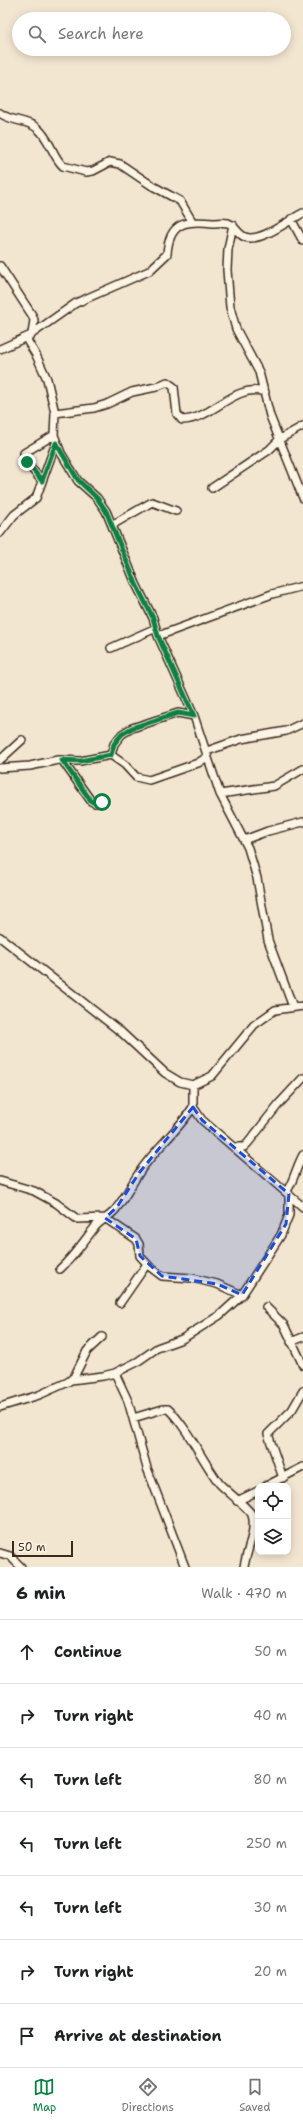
<!DOCTYPE html>
<html lang="en">
<head>
<meta charset="utf-8">
<style>
	:root { --surface:#fff; --page:#f2f2f2; --text:#202124; --muted:#757577; --line:#e0e0e0; --accent:#0b8043 }
	body { margin:0; font-family:"Shantell Sans",sans-serif; background:var(--page); color:var(--text) }
	.controls { position:absolute; right:12px; bottom:12px; display:grid; overflow:hidden; border-radius:8px; box-shadow:0 2px 10px #0003 }
	.controls button { width:36px; height:36px; display:grid; place-items:center; padding:0; border:0; border-bottom:1px solid var(--line); background:var(--surface); color:var(--text); font:20px sans-serif }
	.scale { position:absolute; left:12px; bottom:10px; width:61px; box-sizing:border-box; padding-left:4px; border:2px solid #3b2a1e; border-top:0; font-size:11px; line-height:14px; white-space:nowrap; color:#3b2a1e; -webkit-text-stroke:3px #fcf5e5; paint-order:stroke }
	.stop { position:absolute; width:12px; height:12px; margin:-9px; border:3px solid #0b8043; border-radius:50%; background:#fff }
	.stop.end { background:#0b8043; border-color:#fff; box-shadow:0 1px 4px #0008 }
	.list { margin:0; padding:0; list-style:none }
	h2 { display:flex; justify-content:space-between; align-items:center; height:52px; margin:0; padding:0 16px; font-size:17px }
	h2 small { font-size:13px; font-weight:400; color:var(--muted) }
	.list li { display:grid; grid-template-columns:26px 1fr auto; gap:12px; align-items:center; box-sizing:border-box; height:64px; padding:0 16px; border-top:1px solid var(--line) }
	.list b { display:block; font-size:15px; white-space:nowrap }
	.list em { font-size:13px; font-style:normal; color:var(--muted) }
	.icon { flex:none; width:22px; height:22px; fill:none; stroke:currentColor; stroke-width:2; stroke-linecap:round; stroke-linejoin:round }
	.map { position:relative; flex:none; width:303px; height:1567px; overflow:hidden }
	.search { position:absolute; background:var(--surface); box-shadow:0 2px 10px #0003; left:12px; right:12px; top:12px; height:44px; display:flex; align-items:center; gap:10px; box-sizing:border-box; padding:0 14px; border-radius:22px; color:var(--muted); font-size:15px }
	.sheet { height:500px; background:var(--surface) }
	nav { display:flex; justify-content:space-around; align-items:center; box-sizing:border-box; height:56px; border-top:1px solid var(--line); background:var(--surface); font-size:11px; color:var(--muted) }
	nav a { display:grid; justify-items:center; gap:2px }
	nav .on { color:var(--accent) }
	.map>svg:first-child { display:block }
	.lines { fill:none; stroke-linecap:round; stroke-linejoin:round }
	.street-casing { stroke:#3b2a1e; stroke-width:10 }
	.street { stroke:#fcf5e5; stroke-width:7 }
	.route { stroke:#0b8043; stroke-width:5 }
	.marked { fill:#1d4ed8; fill-opacity:0.2; stroke:#1d4ed8; stroke-width:3; stroke-dasharray:8 5; stroke-linejoin:round }
</style>
</head>
<body>
<div class="map">
<svg width="303" height="1567" viewBox="0 0 303 1567">
	<rect width="100%" height="100%" fill="#f3e6d1"/>
	<filter id="ink" filterUnits="userSpaceOnUse"><feTurbulence type="fractalNoise" baseFrequency=".025" numOctaves="2"/><feDisplacementMap in="SourceGraphic" scale="8" xChannelSelector="R" yChannelSelector="G"/><feConvolveMatrix kernelMatrix="1 2 1 2 8 2 1 2 1" color-interpolation-filters="sRGB"/></filter>
	<g filter="url(#ink)">
		<g class="lines">
			<!-- street casing -->
			<g class="street-casing">
				<path id="street" d="M0,113C11,122 26,119 37,128C50,138 52,156 63,166L86,172L93,171L110,162L120,164L151,185L180,201L192,221
					M291,219L303,241
					M233,225L228,249L227,270L230,307L236,329L259,372L270,416L303,498
					M0,266L32,315L34,320L32,334
					M27,337L28,342L36,355L47,379L55,413L54,435L61,453L78,481L97,498L106,511L136,584L153,618L158,636L194,716L220,794L248,848L257,878L268,940L293,1007
					M0,349L29,336L76,303L149,271L167,254C169,222 186,220 213,223C218,223 223,222 228,223C236,226 237,234 245,237C260,243 289,220 303,213
					M55,413L94,408L107,404L132,392L156,387L167,382L174,387L177,414L182,420C214,419 233,383 265,392
					M42,481L27,463L24,453L54,435
					M212,488L269,450L280,439L303,426
					M112,525L152,502L176,511
					M0,533L14,515L36,498L56,443
					M158,636L272,594L303,586
					M111,648L156,628
					M207,751L241,739L286,731L303,723
					M111,755L125,765L136,777L149,780L198,763L207,757
					M111,755L114,744L122,734L132,728L178,713L194,716
					M0,760L22,740
					M62,760L91,801L95,803L102,802
					M0,768L30,766L58,760L80,761L111,755
					M220,794L274,786L303,769
					M244,840L268,831L303,822
					M0,937L121,1032L165,1073L180,1082L193,1085L212,1076L254,1025L275,1010L303,1006
					M193,1085V1107L202,1120L303,1207
					M235,1147H244L248,1143L278,1105L303,1078
					M0,1181L34,1191L56,1203L77,1219L105,1218L136,1239L139,1244L140,1256L150,1267L162,1276L192,1278L217,1284L242,1295
					M286,1192C292,1186 297,1165 303,1155
					M60,1269C74,1256 84,1241 95,1227C102,1219 110,1217 116,1209C125,1198 131,1185 139,1173C154,1150 178,1131 193,1107
					M120,1303L147,1264
					M266,1307L284,1325L303,1365
					M291,1342L303,1337
					M115,1373L128,1401L147,1468L185,1567
					M71,1380L103,1376L115,1373L137,1362L157,1348L182,1339L220,1315L242,1295L281,1235L289,1215V1194
					M0,1407L39,1395L68,1382L74,1377L87,1351L102,1337
					M133,1418L163,1409H168C186,1425 203,1462 219,1483C225,1490 250,1509 252,1515C257,1530 246,1552 244,1567
					M283,1478L268,1434L292,1410L303,1391
					M266,1486L303,1467
					M237,1501L258,1491
					M0,1553L10,1556L21,1567"/>
			</g>
			<!-- street -->
			<use href="#street" class="street"/>
		</g>
	</g>
	<g class="lines" filter="url(#ink)">
		<!-- route -->
		<path class="route" d="M27,462L42,481L56,443L78,480L97,498L106,511L136,584L153,618L158,636L194,716L178,713L132,728L122,734L114,744L111,755L80,761L62,760L91,801L95,803L102,802"/>
	</g>
	<!-- marked area -->
	<path class="marked" d="M193,1107L202,1120L289,1194L286,1224L242,1295L217,1284L162,1276L140,1256L136,1239L105,1218L117,1207L139,1173Z"/>
</svg>
<div class="controls">
<button><svg class="icon" aria-label="locate" viewBox="0 0 24 24"><circle cx="12" cy="12" r="6"/><path d="M12 2v4M12 18v4M2 12h4M18 12h4"/></svg></button>
<button><svg class="icon" aria-label="layers" viewBox="0 0 24 24"><path d="M12 4l9 5-9 5-9-5zM3 14l9 5 9-5"/></svg></button>
</div>
<div class="scale">50 m</div>
<div class="stop" style="left:102px;top:802px"></div>
<div class="stop end" style="left:27px;top:462px"></div>
<div class="search"><svg class="icon" aria-label="search" viewBox="0 0 24 24"><circle cx="10" cy="10" r="6"/><path d="M15 15l6 6"/></svg>Search here</div>
</div>
<section class="sheet">
<h2>6 min<small>Walk · 470 m</small></h2>
<ul class="list">
<li><svg class="icon" aria-label="ahead" viewBox="0 0 24 24"><path d="M12 20V5M6 11l6-6 6 6"/></svg><div><b>Continue</b></div><em>50 m</em></li>
<li><svg class="icon" aria-label="right" viewBox="0 0 24 24"><path d="M7 20v-9h11M14 6l5 5-5 5"/></svg><div><b>Turn right</b></div><em>40 m</em></li>
<li><svg class="icon" aria-label="left" viewBox="0 0 24 24"><path d="M17 20v-9H6M10 6l-5 5 5 5"/></svg><div><b>Turn left</b></div><em>80 m</em></li>
<li><svg class="icon" aria-label="left" viewBox="0 0 24 24"><path d="M17 20v-9H6M10 6l-5 5 5 5"/></svg><div><b>Turn left</b></div><em>250 m</em></li>
<li><svg class="icon" aria-label="left" viewBox="0 0 24 24"><path d="M17 20v-9H6M10 6l-5 5 5 5"/></svg><div><b>Turn left</b></div><em>30 m</em></li>
<li><svg class="icon" aria-label="right" viewBox="0 0 24 24"><path d="M7 20v-9h11M14 6l5 5-5 5"/></svg><div><b>Turn right</b></div><em>20 m</em></li>
<li><svg class="icon" aria-label="arrive" viewBox="0 0 24 24"><path d="M6 21V4h12l-3 4 3 4H6"/></svg><div><b>Arrive at destination</b></div></li>
</ul>
</section>
<nav>
<a class="on"><svg class="icon" aria-label="map" viewBox="0 0 24 24"><path d="M3 6l6-2 6 2 6-2v14l-6 2-6-2-6 2zM9 4v14M15 6v14"/></svg>Map</a>
<a><svg class="icon" aria-label="directions" viewBox="0 0 24 24"><path d="M12 3l9 9-9 9-9-9zM9 14v-3h6M13 9l2 2-2 2"/></svg>Directions</a>
<a><svg class="icon" aria-label="saved" viewBox="0 0 24 24"><path d="M7 4h10v16l-5-4-5 4z"/></svg>Saved</a>
</nav>
</body>
</html>
